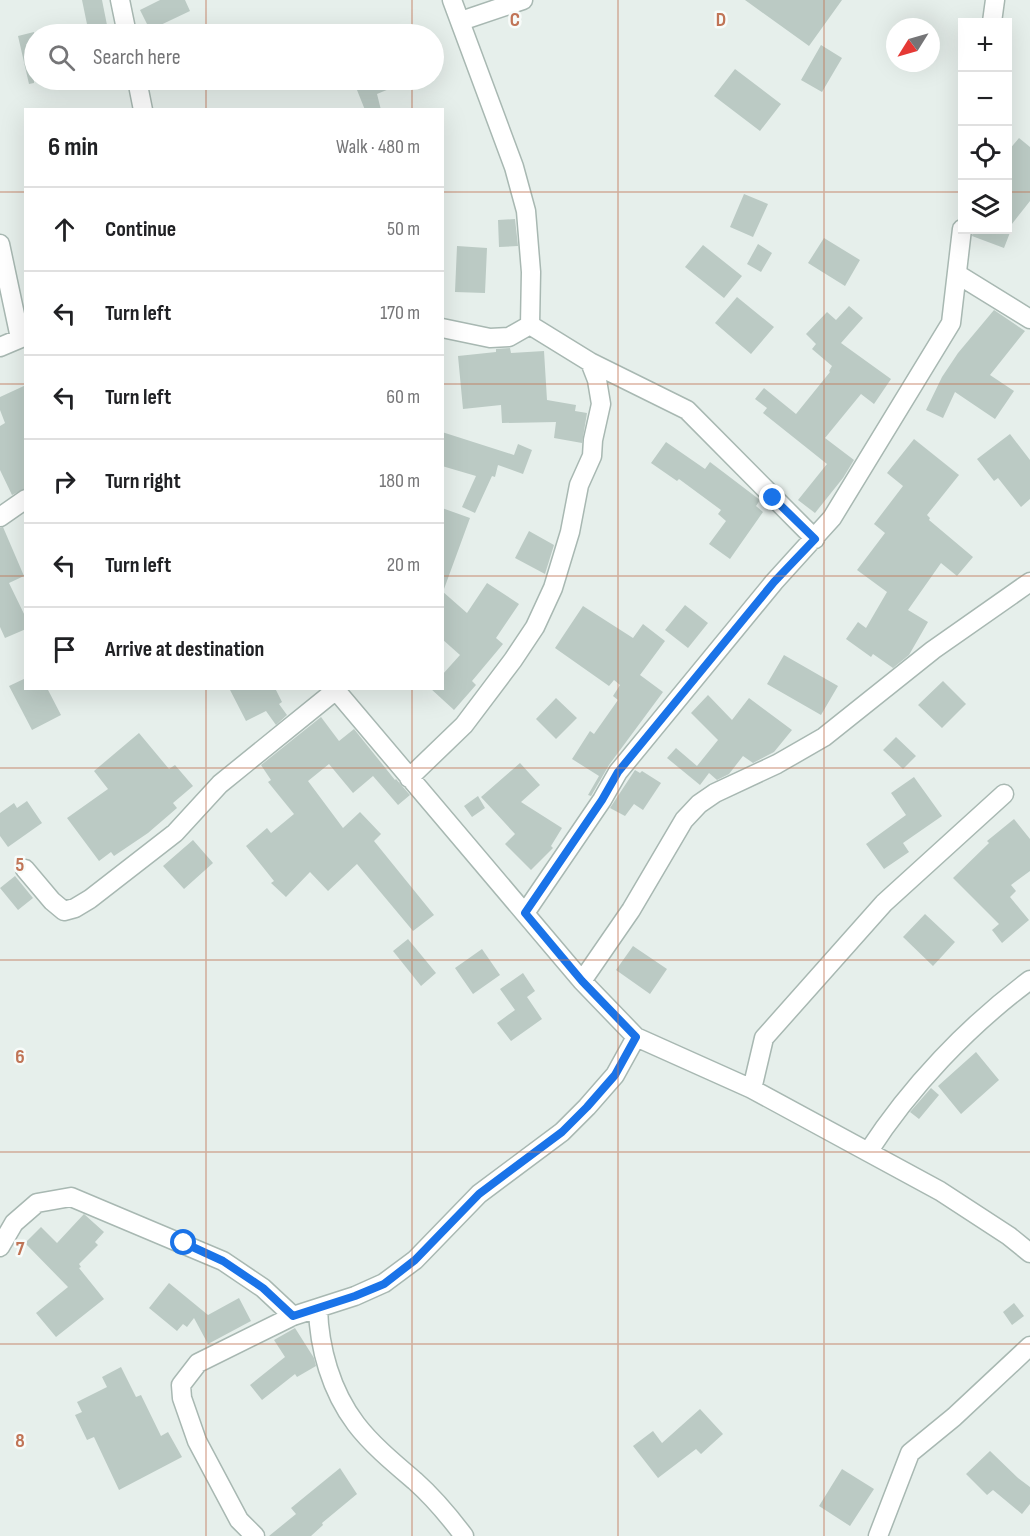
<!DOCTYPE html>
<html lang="en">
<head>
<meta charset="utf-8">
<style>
	:root { --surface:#fff; --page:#f6f6f6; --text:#202124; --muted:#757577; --line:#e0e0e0 }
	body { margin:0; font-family:"Sofia Sans Condensed",sans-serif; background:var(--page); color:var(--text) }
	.controls { position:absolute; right:18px; top:18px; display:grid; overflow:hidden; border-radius:0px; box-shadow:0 6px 24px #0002 }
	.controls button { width:54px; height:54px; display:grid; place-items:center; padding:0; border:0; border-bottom:2px solid var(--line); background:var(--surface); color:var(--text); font:30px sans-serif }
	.compass { position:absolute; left:886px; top:18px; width:54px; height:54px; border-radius:50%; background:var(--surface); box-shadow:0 6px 24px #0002; rotate:233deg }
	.stop { position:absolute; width:18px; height:18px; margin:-14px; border:4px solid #1a73e8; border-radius:50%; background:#fff }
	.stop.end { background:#1a73e8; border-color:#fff; box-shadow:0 2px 6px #0008 }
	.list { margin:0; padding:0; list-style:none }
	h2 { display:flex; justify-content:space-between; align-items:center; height:78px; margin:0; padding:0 24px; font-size:26px }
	h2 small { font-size:20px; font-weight:400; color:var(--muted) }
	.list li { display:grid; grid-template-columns:39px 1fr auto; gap:18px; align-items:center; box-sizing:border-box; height:84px; padding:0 24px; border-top:2px solid var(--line) }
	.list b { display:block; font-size:22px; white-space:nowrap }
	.list em { font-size:20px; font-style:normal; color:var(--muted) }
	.icon { flex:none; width:33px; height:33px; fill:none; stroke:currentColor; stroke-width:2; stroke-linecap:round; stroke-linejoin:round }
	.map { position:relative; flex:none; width:1030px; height:1536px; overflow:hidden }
	.search { position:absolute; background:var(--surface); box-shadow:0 6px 24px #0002; left:24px; top:24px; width:420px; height:66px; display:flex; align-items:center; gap:15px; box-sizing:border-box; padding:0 21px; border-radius:33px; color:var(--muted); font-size:22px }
	.panel { position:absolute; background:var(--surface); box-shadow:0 6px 24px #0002; left:24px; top:108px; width:420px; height:582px; border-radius:0px }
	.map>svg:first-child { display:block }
	.building { fill:#bbcac4 }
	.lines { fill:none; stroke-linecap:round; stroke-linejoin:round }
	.minor-casing { stroke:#a8b8b2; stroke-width:21 }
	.minor { stroke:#fff; stroke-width:18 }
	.route { stroke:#1a73e8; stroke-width:8 }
	.grid { fill:none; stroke:#c07456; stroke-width:1.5; stroke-opacity:0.55 }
	.grid-label { font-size:20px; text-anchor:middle; font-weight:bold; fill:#c07456; stroke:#f7fbf9; stroke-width:5; stroke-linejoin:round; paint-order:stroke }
</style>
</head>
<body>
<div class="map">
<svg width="1030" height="1536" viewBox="0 0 1030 1536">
	<rect width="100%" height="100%" fill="#e6efeb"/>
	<!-- building -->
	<path class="building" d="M82,0H102L107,25L88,29Z
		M160,0H185L190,11L150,30L140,10Z
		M745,0H842L809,46Z
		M34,32V83L29,84L18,36Z
		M821,45L842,58L822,92L801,80Z
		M735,69L781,104L760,131L714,96Z
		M353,80H411L377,94L381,110H365Z
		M1019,138L1030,147V201L1008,229V151Z
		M744,194L768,204L753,237L730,227Z
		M515,219L518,246L499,247L498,220Z
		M973,230H1011L1004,248L972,236Z
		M824,238L860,260L845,286L808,263Z
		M758,244L772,253L761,272L747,264Z
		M703,245L742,276L724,298L685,267Z
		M457,246L487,248L485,293L455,292Z
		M737,297L774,327L751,354L715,323Z
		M849,306L863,318L841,343L891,379L874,404L861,394L825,438L854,460L843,478L815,513L798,500L827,464L763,413L767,408L755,399L764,388L796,414L830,372L829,371L832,366L812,349L816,344L806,334L827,312L836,320Z
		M994,310L1025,331L990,375L1014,391L995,419L955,392L943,418L926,410L942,377L958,353Z
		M510,348L511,353L544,351L547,400L576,405L575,411L587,413L582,443L554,438L556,422L502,423L501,405L463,409L458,356L496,352V349Z
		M26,385V488L12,495L0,470V426L5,423L0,410V397Z
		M442,432L514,455L518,444L532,450L523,474L498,465L495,477L492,476L475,513L462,507L476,476L442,466Z
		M1010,434L1030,460V499L1021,507L998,478L994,481L977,459Z
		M914,439L959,475L927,515L930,518L929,520L973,557L957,576L941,563L908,610L928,622L909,655L893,668L873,654L871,657L846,639L858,622L866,628L887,592L857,570L885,533L874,524L903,486L887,473Z
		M666,442L705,469L710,462L760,500L756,506L763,512L730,559L709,544L726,521L718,514L721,510L679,479L677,481L651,463Z
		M442,508L470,518L444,589H442Z
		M3,527L24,576L9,583L26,618V629L5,638L0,627V528Z
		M529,531L554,545L545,574L515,558Z
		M487,583L519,604L496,638L503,644L472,681L476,685L454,710L430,688H442V675L460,655L442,639V591L467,613Z
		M685,605L708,623L688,648L665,630Z
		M583,606L633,638L643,624L665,641L640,675L663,692L609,765L591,796L588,795L599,776L572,759L590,731L594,734L618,700L613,696L620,685L614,680L609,686L555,648Z
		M784,655L838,686L821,715L767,684Z
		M26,678V688H47L61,715L32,730L9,686Z
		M943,681L966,704L942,728L918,705Z
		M229,688H275L282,702L279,704L287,715L276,725L266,711L246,721Z
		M708,695L732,720L749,698L792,730L774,752L753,763L743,756L729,774L717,780L709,773L700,785L667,758L676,748L697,766L718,740L691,713Z
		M556,698L577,718L556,739L536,719Z
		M321,717L339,741L354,729L395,780L396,779L410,795L398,805L373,776L353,793L329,764L308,781L343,828L360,812L381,834L374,841L434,915L413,931L357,864L328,891L310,872L286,897L271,883L274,881L246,846L267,828L271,833L294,814L268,782L271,780L261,765Z
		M139,733L169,769L175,765L193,786L173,803L177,808L148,833L114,856L111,852L99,861L67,818L108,789L94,771Z
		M896,737L916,756L903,769L883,750Z
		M520,763L540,785L521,802L562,828L551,846L553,848L531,870L505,844L515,834L481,797Z
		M635,770L640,773L642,771L661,783L643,810L634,804L625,816L610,808Z
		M914,777L942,816L903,843L909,852L884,869L866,844L906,815L891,793Z
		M478,796L485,808L472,817L464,806Z
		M27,801L42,823L8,847L0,836V813L14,803L17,808Z
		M1014,819L1030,839V871L1011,885L1016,891L1010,897L1029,920L1002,943L992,930L999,924L953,878L989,843L987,841Z
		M193,840L213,863L184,889L163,866Z
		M15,876L33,898L18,910L0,888Z
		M925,914L955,942L933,966L903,937Z
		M408,939L436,973L421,986L393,951Z
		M633,946L667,969L650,994L616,970Z
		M482,949L500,975L473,994L455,968Z
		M523,973L535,991L527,997L542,1019L511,1041L497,1023L515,1010L500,989Z
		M976,1052L999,1080L961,1114L938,1086Z
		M931,1088L939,1095L919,1119L910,1112Z
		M84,1214L104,1232L95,1242L98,1245L79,1264L81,1267L79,1268L104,1299L56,1337L36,1313L68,1287L25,1243L41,1227L57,1243Z
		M169,1283L208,1315L239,1298L251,1321L208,1344L194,1318L187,1327L183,1324L177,1331L149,1308Z
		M1014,1303L1024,1316L1012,1325L1003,1312Z
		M295,1328L314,1358L316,1366L297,1377L295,1374L262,1400L250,1385L285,1357L274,1340Z
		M121,1367L136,1397L141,1395L161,1436L168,1432L182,1457L119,1490L94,1437L87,1440L75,1415L82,1412L77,1402L107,1387L102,1377Z
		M700,1409L723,1434L701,1454L696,1449L658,1478L633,1446L653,1431L662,1443Z
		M990,1451L1018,1478L1030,1487V1504L1022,1514L993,1490L987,1495L966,1474Z
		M340,1468L357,1494L322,1523L323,1525L311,1536H269L296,1514L291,1508Z
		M842,1469L874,1489L850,1526L819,1506Z"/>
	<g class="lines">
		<!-- minor casing -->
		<g class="minor-casing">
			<path id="minor" d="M120,0L127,34
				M452,0L514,167L526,211L531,272L530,325
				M461,21L523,0
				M992,22L995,0
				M137,80L143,110
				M0,244L20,338
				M957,274L1030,319
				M442,328L490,338L509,337L530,325
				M0,347L26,336
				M590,362L687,410L815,539
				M0,517L26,499
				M334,688L582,981L636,1037L752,1089L940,1191L1009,1236L1030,1253
				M409,778L464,725L513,660L535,627L553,588L570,532L579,485L592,456L593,440L601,404L597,380L590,362L530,325
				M25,869L52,901L64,911L75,908L90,899L175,833L220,784L336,690
				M525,913L602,800L618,772L774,582L832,518L951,323L962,229
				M582,981L631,910L684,820L699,804L715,793L777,764L824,737L933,650L1030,582
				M752,1089L764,1038L884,903L1004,794
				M868,1152C910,1087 968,1026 1030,980
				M0,1247L14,1223L37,1203L71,1197L223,1261L263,1288L293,1316
				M318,1308C319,1348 331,1391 356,1424C372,1445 395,1464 415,1481C434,1498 449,1516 464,1536
				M255,1536L239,1520L197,1441L182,1398L181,1385L198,1363L293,1316L355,1296L384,1283L415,1260L479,1194L562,1132L587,1107L615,1075L636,1037
				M878,1536L910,1453L954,1417L1030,1346"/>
		</g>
		<!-- minor -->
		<use href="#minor" class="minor"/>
	</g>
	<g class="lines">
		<!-- route -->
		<path class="route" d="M184,1243L223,1261L263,1288L293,1316L355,1296L384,1284L415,1260L479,1194L562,1132L587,1107L615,1075L636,1037L582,981L525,913L602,800L618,772L774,582L815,539L773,498"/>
	</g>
	<!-- grid -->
	<path class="grid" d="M206,0V34M412,0V34M618,0V1536M824,0V1536M206,80V110M412,80V110M0,192H26M442,192H962M1008,192H1030M0,384H26M442,384H1030M0,576H26M442,576H1030M206,688V1536M412,688V1536M0,768H1030M0,960H1030M0,1152H1030M0,1344H1030"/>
	<g class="grid-label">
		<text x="515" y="26">C</text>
		<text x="721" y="26">D</text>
		<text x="20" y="871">5</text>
		<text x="20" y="1063">6</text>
		<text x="20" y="1255">7</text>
		<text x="20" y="1447">8</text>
	</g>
</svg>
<div class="controls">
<button>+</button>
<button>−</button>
<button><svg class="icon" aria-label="locate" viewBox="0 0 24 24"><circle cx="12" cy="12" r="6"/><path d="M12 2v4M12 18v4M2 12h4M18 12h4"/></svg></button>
<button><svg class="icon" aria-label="layers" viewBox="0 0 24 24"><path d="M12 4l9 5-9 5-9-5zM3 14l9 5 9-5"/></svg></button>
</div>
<svg class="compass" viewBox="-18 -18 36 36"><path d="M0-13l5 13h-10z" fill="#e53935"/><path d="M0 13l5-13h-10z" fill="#757577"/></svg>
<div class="stop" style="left:184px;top:1243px"></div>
<div class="stop end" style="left:773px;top:498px"></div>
<div class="search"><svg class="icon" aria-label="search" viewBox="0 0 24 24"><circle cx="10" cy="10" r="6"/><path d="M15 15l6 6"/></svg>Search here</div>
<section class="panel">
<h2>6 min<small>Walk · 480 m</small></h2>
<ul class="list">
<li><svg class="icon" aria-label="ahead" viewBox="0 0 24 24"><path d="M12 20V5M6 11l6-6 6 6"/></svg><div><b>Continue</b></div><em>50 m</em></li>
<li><svg class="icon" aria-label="left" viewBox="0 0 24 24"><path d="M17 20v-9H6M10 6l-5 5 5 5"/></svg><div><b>Turn left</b></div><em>170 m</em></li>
<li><svg class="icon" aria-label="left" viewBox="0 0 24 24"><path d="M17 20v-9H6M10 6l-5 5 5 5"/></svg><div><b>Turn left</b></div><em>60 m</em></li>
<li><svg class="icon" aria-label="right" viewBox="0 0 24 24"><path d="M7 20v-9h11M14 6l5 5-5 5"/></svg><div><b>Turn right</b></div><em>180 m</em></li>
<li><svg class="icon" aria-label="left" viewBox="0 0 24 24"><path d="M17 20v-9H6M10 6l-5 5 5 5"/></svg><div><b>Turn left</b></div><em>20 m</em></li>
<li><svg class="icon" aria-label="arrive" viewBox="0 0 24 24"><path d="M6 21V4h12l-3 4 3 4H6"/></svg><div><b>Arrive at destination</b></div></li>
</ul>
</section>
</div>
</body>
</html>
